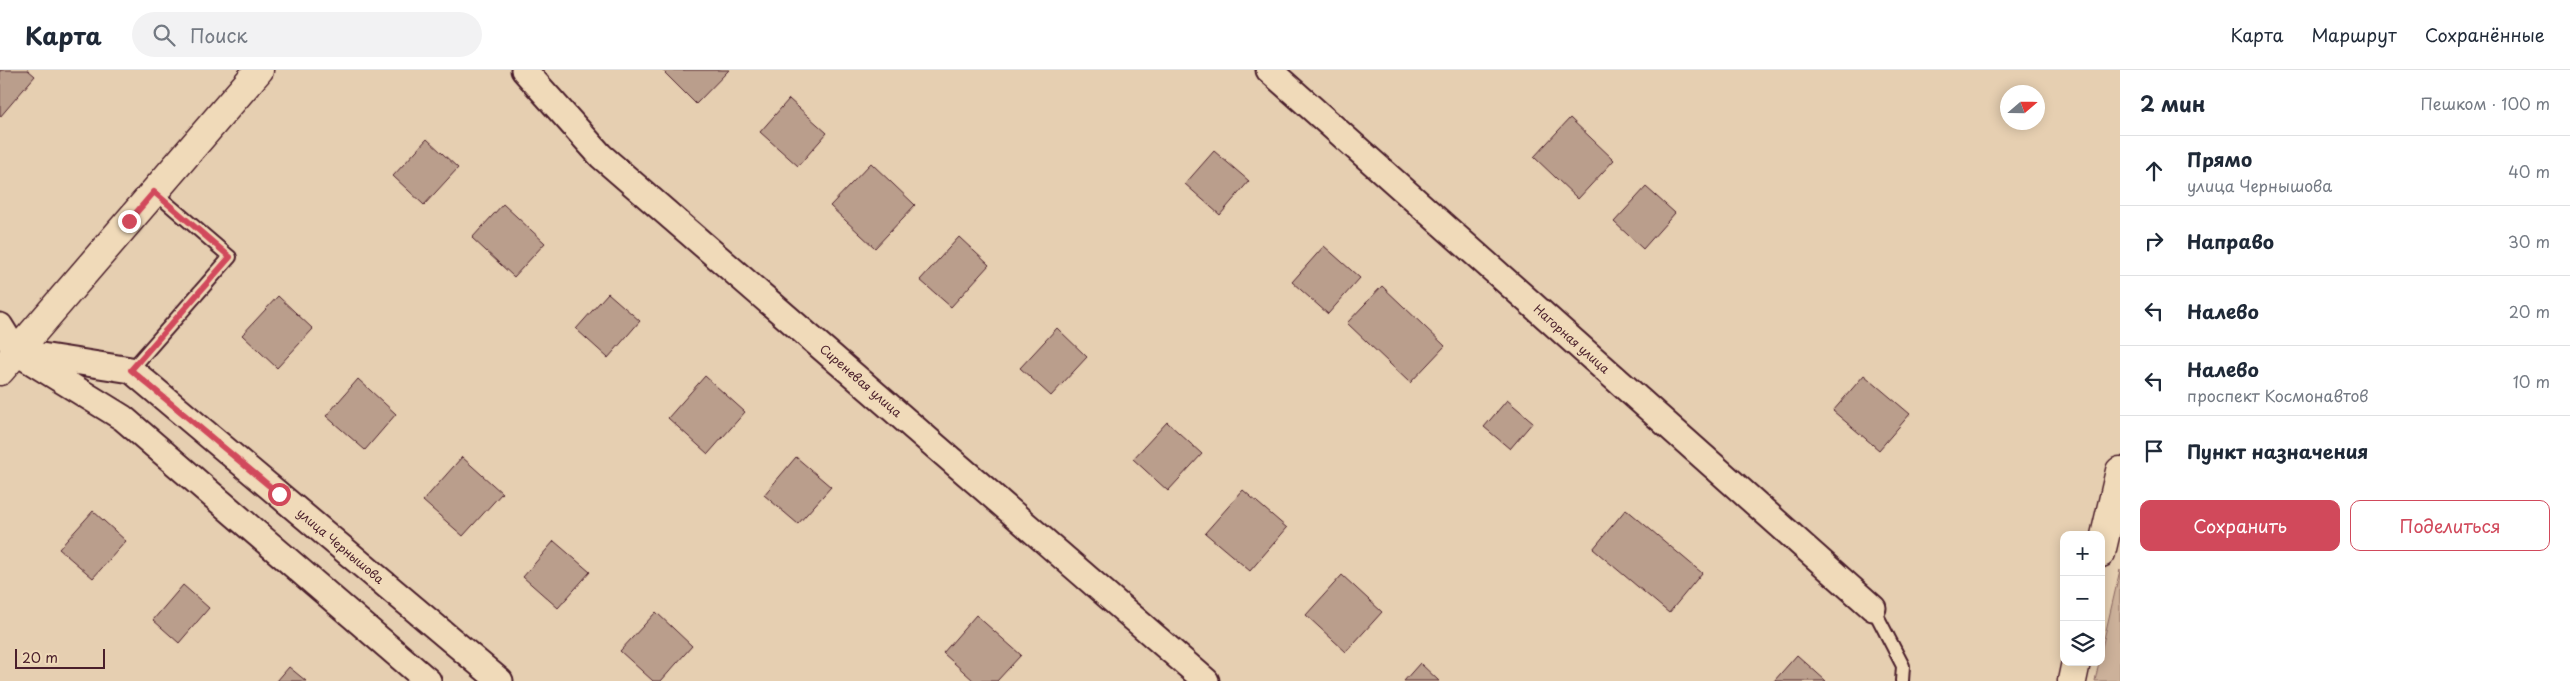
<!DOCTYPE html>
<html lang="ru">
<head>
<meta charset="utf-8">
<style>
	:root { --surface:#fff; --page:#f2f2f3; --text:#1f2937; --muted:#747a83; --line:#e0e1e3; --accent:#d1495b }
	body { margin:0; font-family:"Playpen Sans",sans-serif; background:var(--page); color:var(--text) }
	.controls { position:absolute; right:15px; bottom:15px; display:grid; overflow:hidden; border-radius:10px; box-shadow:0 2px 12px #0003 }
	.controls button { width:45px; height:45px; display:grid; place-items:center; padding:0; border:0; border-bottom:1px solid var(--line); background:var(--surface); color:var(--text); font:25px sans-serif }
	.compass { position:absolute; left:2000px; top:15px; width:45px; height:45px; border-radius:50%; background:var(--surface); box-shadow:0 2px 12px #0003; rotate:70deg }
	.scale { position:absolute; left:15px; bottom:12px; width:90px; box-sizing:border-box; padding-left:5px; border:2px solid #4a1f2b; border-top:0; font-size:14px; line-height:18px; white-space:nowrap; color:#4a1f2b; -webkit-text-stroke:4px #f0dab9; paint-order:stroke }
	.stop { position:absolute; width:15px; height:15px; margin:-11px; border:4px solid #d1495b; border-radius:50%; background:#fff }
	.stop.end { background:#d1495b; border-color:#fff; box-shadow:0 1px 5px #0008 }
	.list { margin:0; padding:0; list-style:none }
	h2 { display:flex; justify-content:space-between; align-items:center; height:65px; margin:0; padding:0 20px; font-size:21px }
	h2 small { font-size:16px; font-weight:400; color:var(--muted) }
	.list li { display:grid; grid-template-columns:32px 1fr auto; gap:15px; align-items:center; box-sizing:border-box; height:70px; padding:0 20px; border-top:1px solid var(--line) }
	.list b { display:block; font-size:19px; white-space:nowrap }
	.list p { margin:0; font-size:16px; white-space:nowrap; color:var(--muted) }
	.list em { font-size:16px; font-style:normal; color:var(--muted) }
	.actions { display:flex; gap:10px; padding:15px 20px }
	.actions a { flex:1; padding:11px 0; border:1px solid var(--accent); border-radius:10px; text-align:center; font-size:18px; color:var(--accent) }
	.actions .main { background:var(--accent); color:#fff }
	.icon { flex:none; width:28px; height:28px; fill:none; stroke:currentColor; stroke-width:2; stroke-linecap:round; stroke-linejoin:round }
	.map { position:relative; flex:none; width:2120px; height:611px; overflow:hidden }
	header { display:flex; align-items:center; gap:30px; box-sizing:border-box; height:70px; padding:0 25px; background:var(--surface); border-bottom:1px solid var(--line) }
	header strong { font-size:24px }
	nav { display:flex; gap:28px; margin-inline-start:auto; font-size:18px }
	.search { width:350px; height:45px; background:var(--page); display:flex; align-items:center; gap:12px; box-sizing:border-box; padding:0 18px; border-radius:28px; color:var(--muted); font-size:19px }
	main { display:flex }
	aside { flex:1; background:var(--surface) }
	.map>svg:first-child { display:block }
	.green { fill:#ccb19a; stroke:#8b6862 }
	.building { fill:#ba9e8c; stroke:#4a1f2b }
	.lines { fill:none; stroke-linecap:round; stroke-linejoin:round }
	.service-casing { stroke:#4a1f2b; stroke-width:16 }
	.minor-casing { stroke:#4a1f2b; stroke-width:29 }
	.secondary-casing { stroke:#4a1f2b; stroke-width:31 }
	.trunk-casing { stroke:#4a1f2b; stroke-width:31 }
	.service { stroke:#f0dab9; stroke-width:12 }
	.minor { stroke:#f0dab9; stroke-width:25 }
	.secondary { stroke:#f0dab9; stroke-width:28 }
	.trunk { stroke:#f0dab9; stroke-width:28 }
	.route { stroke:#d1495b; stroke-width:6 }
	.labels { text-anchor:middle; stroke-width:4; stroke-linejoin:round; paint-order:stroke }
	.street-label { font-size:12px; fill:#4a1f2b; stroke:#f0dab9 }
</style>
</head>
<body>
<header>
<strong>Карта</strong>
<div class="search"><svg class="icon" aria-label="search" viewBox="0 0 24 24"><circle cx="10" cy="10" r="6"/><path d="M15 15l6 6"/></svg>Поиск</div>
<nav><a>Карта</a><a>Маршрут</a><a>Сохранённые</a></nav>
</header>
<main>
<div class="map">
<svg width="2120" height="611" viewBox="0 0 2120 611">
	<rect width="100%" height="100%" fill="#e6cfb1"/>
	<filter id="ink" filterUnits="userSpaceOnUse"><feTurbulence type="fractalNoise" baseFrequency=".02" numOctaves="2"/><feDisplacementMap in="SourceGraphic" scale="10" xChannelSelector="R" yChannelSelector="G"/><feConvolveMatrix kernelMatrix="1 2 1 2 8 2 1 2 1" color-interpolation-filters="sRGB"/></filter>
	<g filter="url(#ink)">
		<!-- green -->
		<path class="green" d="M2120,500V611H2095L2099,592H2101V582Z"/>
		<!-- building -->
		<path class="building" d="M0,0H28L35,6L0,47Z
			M664,0H729L696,34L663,1Z
			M789,29L827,63L798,96L760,62Z
			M1570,48L1614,90L1578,129L1534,87Z
			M427,69L458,98L424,135L393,106Z
			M1214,81L1249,111L1220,145L1185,114Z
			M871,93L915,135L875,178L830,136Z
			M1646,117L1675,143L1643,179L1614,152Z
			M503,134L545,173L514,207L472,168Z
			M959,167L989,195L951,237L920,210Z
			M1324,176L1360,208L1328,244L1292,212Z
			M1382,216L1445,276L1410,313L1347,253Z
			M608,223L640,251L608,288L576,259Z
			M278,226L313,259L277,298L242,265Z
			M1057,258L1087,287L1051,326L1020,298Z
			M1864,305L1910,344L1879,380L1833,341Z
			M705,306L745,342L708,384L668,348Z
			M358,309L396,344L365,380L326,346Z
			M1507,330L1533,352L1510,379L1484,357Z
			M1167,352L1202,384L1168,421L1133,389Z
			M462,387L502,423L463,466L423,431Z
			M796,387L831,417L798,454L764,425Z
			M1243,420L1287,458L1250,501L1205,463Z
			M1626,439L1702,503L1669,543L1593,479Z
			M93,441L126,471L93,508L59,479Z
			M554,471L590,502L558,538L523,507Z
			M1342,505L1382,542L1346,582L1306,545Z
			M183,515L209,538L179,573L153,550Z
			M656,542L692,576L661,611H653L620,581Z
			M976,545L1021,585L997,611H974L943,583Z
			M1797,585L1826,611H1774Z
			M1420,593L1439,611H1404Z
			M289,597L306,611H277Z"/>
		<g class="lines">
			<!-- service casing -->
			<g class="service-casing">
				<path id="service" d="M131,300L230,187L154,122
					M1873,538L1903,596L1902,611"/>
			</g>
			<!-- minor casing -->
			<g class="minor-casing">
				<g id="minor">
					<path id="s1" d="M524,0L601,86L1206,611"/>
					<path id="s2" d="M1269,0L1873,538"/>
					<path d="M0,256L16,282L123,348L428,611"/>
					<path id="s3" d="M16,282L131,300L500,611"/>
				</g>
			</g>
			<!-- secondary casing -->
			<g class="secondary-casing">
				<path id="secondary" d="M0,301L259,0"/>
			</g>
			<!-- trunk casing -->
			<g class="trunk-casing">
				<path id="trunk" d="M2101,483L2120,401
					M2072,611L2076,592"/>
			</g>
			<!-- service -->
			<use href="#service" class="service"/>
			<!-- minor -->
			<use href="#minor" class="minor"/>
			<!-- secondary -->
			<use href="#secondary" class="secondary"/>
			<!-- trunk -->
			<use href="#trunk" class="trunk"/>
		</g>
	</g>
	<g class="lines" filter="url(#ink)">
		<!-- route -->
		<path class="route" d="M129,151L154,122L230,187L131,300L279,424"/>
	</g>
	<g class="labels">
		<!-- street labels -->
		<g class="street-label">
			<text dy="4" stroke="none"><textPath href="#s2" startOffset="405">Нагорная улица</textPath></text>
			<text dy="4" stroke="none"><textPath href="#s1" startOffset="459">Сиреневая улица</textPath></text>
			<text dy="4" stroke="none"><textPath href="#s3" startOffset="390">улица Чернышова</textPath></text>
		</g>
	</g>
</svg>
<div class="controls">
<button>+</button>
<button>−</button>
<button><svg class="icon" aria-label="layers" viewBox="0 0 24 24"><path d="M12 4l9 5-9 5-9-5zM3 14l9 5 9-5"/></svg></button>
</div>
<svg class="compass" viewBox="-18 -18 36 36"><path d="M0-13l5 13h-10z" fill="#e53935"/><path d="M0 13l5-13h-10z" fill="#747a83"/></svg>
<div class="scale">20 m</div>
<div class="stop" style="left:279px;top:424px"></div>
<div class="stop end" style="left:129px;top:151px"></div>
</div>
<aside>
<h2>2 мин<small>Пешком · 100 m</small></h2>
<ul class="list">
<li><svg class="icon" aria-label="ahead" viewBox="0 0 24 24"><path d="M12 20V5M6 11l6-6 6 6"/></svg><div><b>Прямо</b><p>улица Чернышова</p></div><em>40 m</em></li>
<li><svg class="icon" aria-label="right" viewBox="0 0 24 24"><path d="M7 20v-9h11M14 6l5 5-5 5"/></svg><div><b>Направо</b></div><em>30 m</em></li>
<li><svg class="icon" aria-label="left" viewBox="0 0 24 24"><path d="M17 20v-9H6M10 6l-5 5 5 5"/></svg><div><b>Налево</b></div><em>20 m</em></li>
<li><svg class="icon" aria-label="left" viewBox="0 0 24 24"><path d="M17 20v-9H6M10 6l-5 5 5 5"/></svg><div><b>Налево</b><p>проспект Космонавтов</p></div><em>10 m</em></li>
<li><svg class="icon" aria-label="arrive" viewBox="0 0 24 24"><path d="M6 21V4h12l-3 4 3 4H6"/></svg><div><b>Пункт назначения</b></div></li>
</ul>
<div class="actions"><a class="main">Сохранить</a><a>Поделиться</a></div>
</aside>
</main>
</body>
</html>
